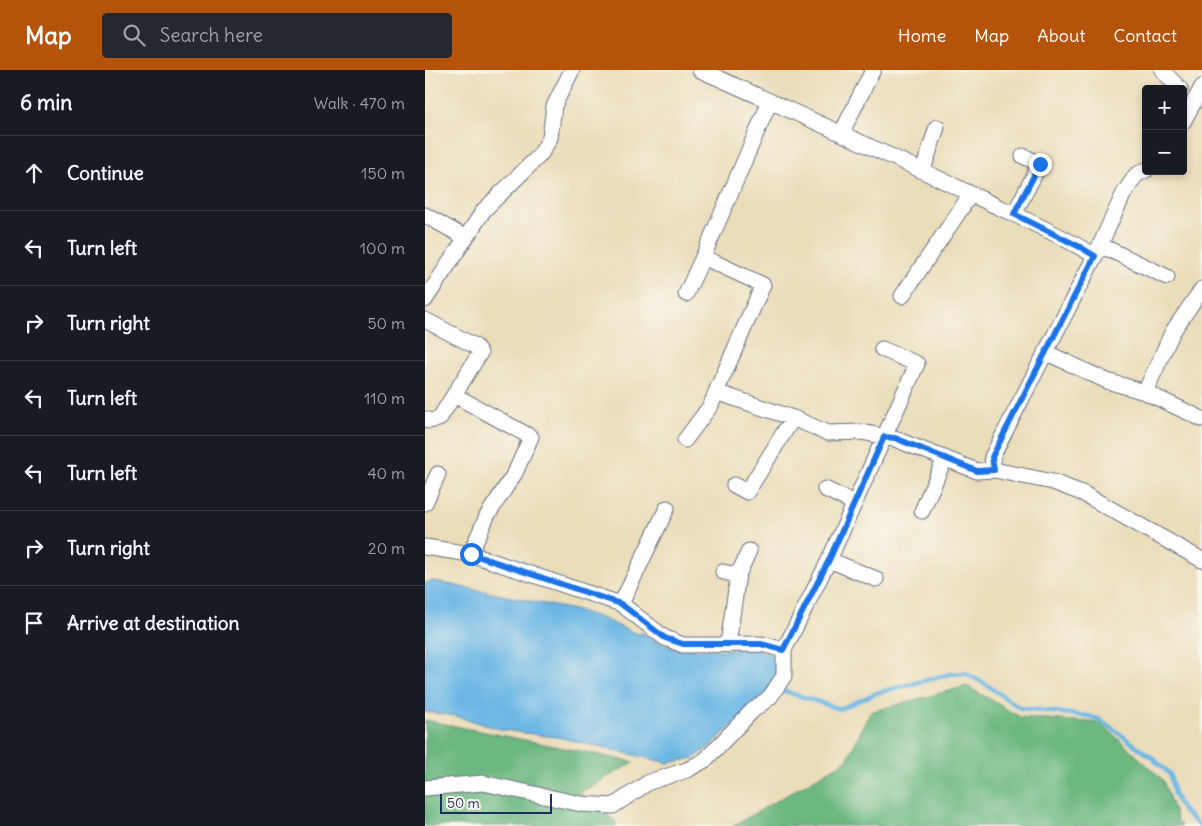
<!DOCTYPE html>
<html lang="en">
<head>
<meta charset="utf-8">
<style>
	:root { --surface:#171b24; --page:#242831; --text:#f1f3f6; --muted:#9ea1a6; --line:#363941; --accent:#b45309 }
	body { margin:0; font-family:Delius,sans-serif; background:var(--page); color:var(--text) }
	.controls { position:absolute; right:15px; top:15px; display:grid; overflow:hidden; border-radius:5px; box-shadow:0 2px 8px #0003 }
	.controls button { width:45px; height:45px; display:grid; place-items:center; padding:0; border:0; border-bottom:1px solid var(--line); background:var(--surface); color:var(--text); font:25px sans-serif }
	.scale { position:absolute; left:15px; bottom:12px; width:112px; box-sizing:border-box; padding-left:5px; border:2px solid #1b2f5e; border-top:0; font-size:14px; line-height:18px; white-space:nowrap; color:#1b2f5e; -webkit-text-stroke:4px #fbf7ec; paint-order:stroke }
	.stop { position:absolute; width:15px; height:15px; margin:-11px; border:4px solid #1a73e8; border-radius:50%; background:#fff }
	.stop.end { background:#1a73e8; border-color:#fff; box-shadow:0 1px 5px #0008 }
	.list { margin:0; padding:0; list-style:none }
	h2 { display:flex; justify-content:space-between; align-items:center; height:65px; margin:0; padding:0 20px; font-size:21px }
	h2 small { font-size:16px; font-weight:400; color:var(--muted) }
	.list li { display:grid; grid-template-columns:32px 1fr auto; gap:15px; align-items:center; box-sizing:border-box; height:75px; padding:0 20px; border-top:1px solid var(--line) }
	.list b { display:block; font-size:19px; white-space:nowrap }
	.list em { font-size:16px; font-style:normal; color:var(--muted) }
	.icon { flex:none; width:28px; height:28px; fill:none; stroke:currentColor; stroke-width:2; stroke-linecap:round; stroke-linejoin:round }
	.map { position:relative; flex:none; width:777px; height:756px; overflow:hidden }
	header { display:flex; align-items:center; gap:30px; box-sizing:border-box; height:70px; padding:0 25px; background:var(--accent); color:#fff }
	header strong { font-size:24px }
	nav { display:flex; gap:28px; margin-inline-start:auto; font-size:18px }
	.search { width:350px; height:45px; background:var(--page); display:flex; align-items:center; gap:12px; box-sizing:border-box; padding:0 18px; border-radius:5px; color:var(--muted); font-size:19px }
	main { display:flex }
	aside { flex:1; background:var(--surface) }
	.map>svg:first-child { display:block }
	.forest { fill:#6cb880; stroke:#44746f }
	.water { fill:#6cb7e5; stroke:#4473a2 }
	.lines { fill:none; stroke-linecap:round; stroke-linejoin:round }
	.stream { stroke:#6cb7e5; stroke-width:4.5 }
	.minor-casing { stroke:#636c7e; stroke-width:17 }
	.minor { stroke:#fff; stroke-width:15 }
	.route { stroke:#1a73e8; stroke-width:6 }
</style>
</head>
<body>
<header>
<strong>Map</strong>
<div class="search"><svg class="icon" aria-label="search" viewBox="0 0 24 24"><circle cx="10" cy="10" r="6"/><path d="M15 15l6 6"/></svg>Search here</div>
<nav><a>Home</a><a>Map</a><a>About</a><a>Contact</a></nav>
</header>
<main>
<aside>
<h2>6 min<small>Walk · 470 m</small></h2>
<ul class="list">
<li><svg class="icon" aria-label="ahead" viewBox="0 0 24 24"><path d="M12 20V5M6 11l6-6 6 6"/></svg><div><b>Continue</b></div><em>150 m</em></li>
<li><svg class="icon" aria-label="left" viewBox="0 0 24 24"><path d="M17 20v-9H6M10 6l-5 5 5 5"/></svg><div><b>Turn left</b></div><em>100 m</em></li>
<li><svg class="icon" aria-label="right" viewBox="0 0 24 24"><path d="M7 20v-9h11M14 6l5 5-5 5"/></svg><div><b>Turn right</b></div><em>50 m</em></li>
<li><svg class="icon" aria-label="left" viewBox="0 0 24 24"><path d="M17 20v-9H6M10 6l-5 5 5 5"/></svg><div><b>Turn left</b></div><em>110 m</em></li>
<li><svg class="icon" aria-label="left" viewBox="0 0 24 24"><path d="M17 20v-9H6M10 6l-5 5 5 5"/></svg><div><b>Turn left</b></div><em>40 m</em></li>
<li><svg class="icon" aria-label="right" viewBox="0 0 24 24"><path d="M7 20v-9h11M14 6l5 5-5 5"/></svg><div><b>Turn right</b></div><em>20 m</em></li>
<li><svg class="icon" aria-label="arrive" viewBox="0 0 24 24"><path d="M6 21V4h12l-3 4 3 4H6"/></svg><div><b>Arrive at destination</b></div></li>
</ul>
</aside>
<div class="map">
<svg width="777" height="756" viewBox="0 0 777 756">
	<rect width="100%" height="100%" fill="#fbf7ec"/>
	<filter id="ink" filterUnits="userSpaceOnUse"><feTurbulence type="fractalNoise" baseFrequency=".02" numOctaves="2"/><feDisplacementMap in="SourceGraphic" scale="10" xChannelSelector="R" yChannelSelector="G"/><feConvolveMatrix kernelMatrix="1 2 1 2 8 2 1 2 1" color-interpolation-filters="sRGB"/></filter>
	<filter id="wash" filterUnits="userSpaceOnUse"><feTurbulence type="fractalNoise" baseFrequency=".0096" numOctaves="4" result="noise"/><feDisplacementMap in="SourceGraphic" scale="20" xChannelSelector="R" yChannelSelector="G"/><feGaussianBlur stdDeviation="1.12" result="paint"/><feColorMatrix in="noise" values="0 0 0 0 0 0 0 0 0 0 0 0 0 0 0 0 0 1.4 0 .05"/><feComposite in="paint" operator="in"/></filter>
	<g filter="url(#wash)">
		<rect width="100%" height="100%" fill="#eaddba"/>
		<!-- forest -->
		<path class="forest" d="M542,616L595,647L676,653L738,710L753,752L757,756H308L422,690L445,642Z
			M0,650L209,692L154,723L191,752V756H0Z"/>
		<!-- water -->
		<path class="water" d="M8,511L154,541L176,548L212,564L217,563L233,572L251,579L334,580L350,587L354,600L341,624L285,676L269,688L243,693L137,668L78,660L31,646L0,642V513Z"/>
		<g class="lines">
			<!-- stream -->
			<path class="stream" d="M353,619L415,639L451,623L525,604L539,603L559,613L595,638L663,646L676,650L725,686L745,704L749,724L757,740L775,756"/>
		</g>
	</g>
	<g filter="url(#ink)">
		<g class="lines">
			<!-- minor casing -->
			<g class="minor-casing">
				<path id="minor" d="M275,0C365,40 455,80 544,123C586,144 630,161 670,186L567,387L569,400L628,412L657,423L777,490
					M737,0L755,19
					M345,31L278,187L338,215L291,322L368,348L403,363L437,362L470,369L552,401L569,400
					M758,52L777,17
					M417,62L448,0
					M498,100L512,57
					M589,144L615,94L598,86
					M0,145L41,168
					M675,175L742,207
					M670,186L699,123L711,105L721,100
					M261,224L278,187
					M477,226L546,124
					M0,230L59,140L115,85L125,68L129,36L147,0
					M0,250L50,276L55,283L29,325L106,367L90,403L62,446L45,484
					M620,282L682,311L720,322L777,349
					M720,322L748,261L777,219
					M0,349L4,351L14,349L29,325
					M260,370L286,335L291,322
					M309,415L322,422L368,348
					M400,419L429,433
					M0,433L13,404
					M497,441L520,388
					M0,477L45,484L196,534L240,568L258,575L336,574L359,580V606L345,627L327,641L280,690L262,700L224,712L188,736L156,734L58,713L0,718
					M404,490L451,509
					M298,502L313,505
					M196,534L242,438
					M303,574L313,505L324,481
					M359,580L404,490L492,294L457,279"/>
			</g>
			<!-- minor -->
			<use href="#minor" class="minor"/>
		</g>
	</g>
	<g class="lines" filter="url(#ink)">
		<!-- route -->
		<path class="route" d="M46,484L196,534L240,568L258,574H336L358,580L404,490L459,367L470,368L552,401L569,400L567,387L670,186L655,177L589,144L615,94"/>
	</g>
</svg>
<div class="controls">
<button>+</button>
<button>−</button>
</div>
<div class="scale">50 m</div>
<div class="stop" style="left:46px;top:484px"></div>
<div class="stop end" style="left:615px;top:94px"></div>
</div>
</main>
</body>
</html>
